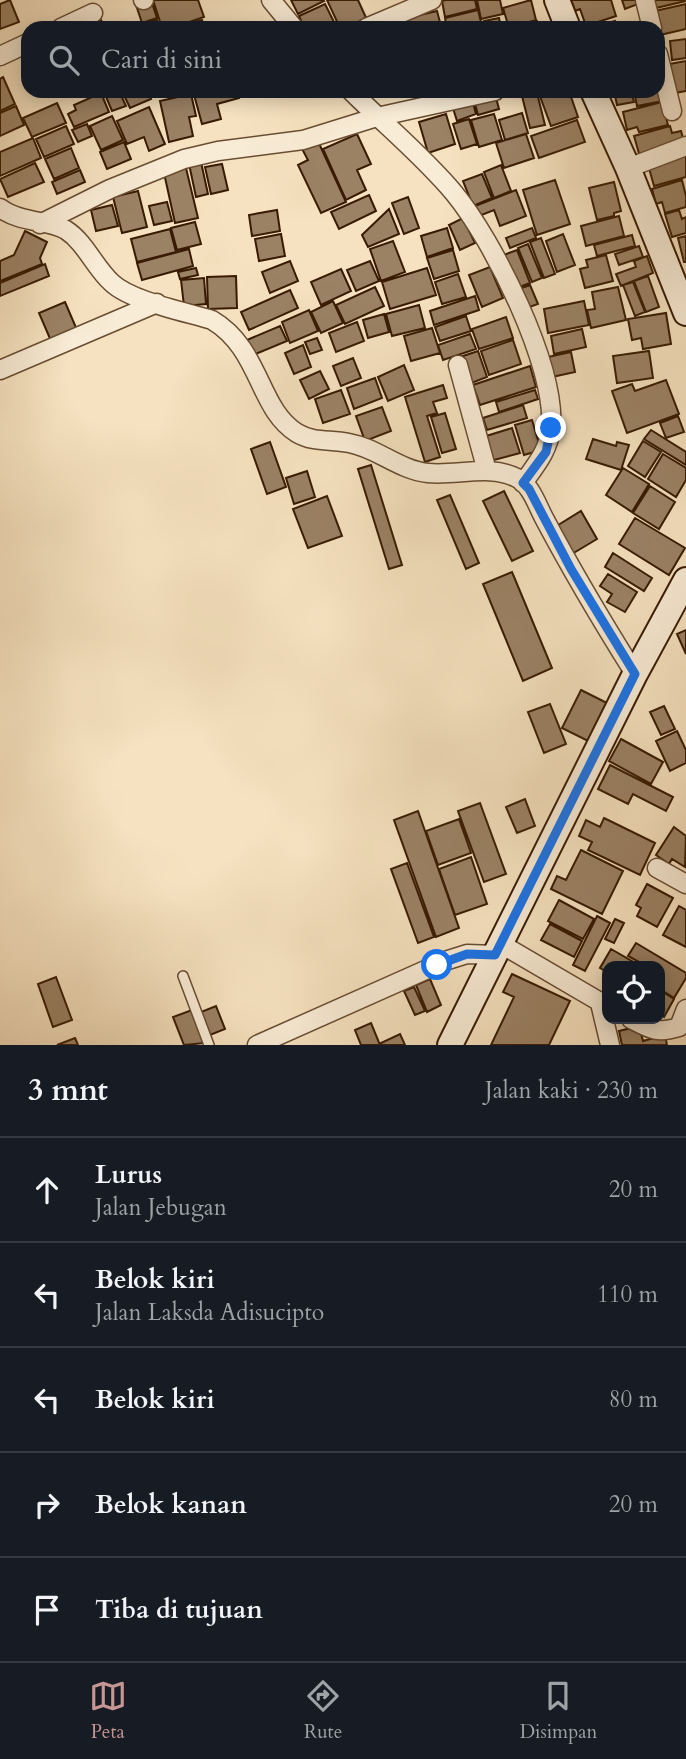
<!DOCTYPE html>
<html lang="id">
<head>
<meta charset="utf-8">
<style>
	:root { --surface:#171b24; --page:#20242c; --text:#f1f3f6; --muted:#9ea1a6; --line:#363941; --accent:#c59692 }
	body { margin:0; font-family:Cardo,serif; background:var(--page); color:var(--text) }
	.controls { position:absolute; right:21px; bottom:21px; display:grid; overflow:hidden; border-radius:14px; box-shadow:0 4px 18px #0003 }
	.controls button { width:63px; height:63px; display:grid; place-items:center; padding:0; border:0; border-bottom:2px solid var(--line); background:var(--surface); color:var(--text); font:35px sans-serif }
	.stop { position:absolute; width:21px; height:21px; margin:-16px; border:5px solid #1a73e8; border-radius:50%; background:#fff }
	.stop.end { background:#1a73e8; border-color:#fff; box-shadow:0 2px 7px #0008 }
	.list { margin:0; padding:0; list-style:none }
	h2 { display:flex; justify-content:space-between; align-items:center; height:91px; margin:0; padding:0 28px; font-size:30px }
	h2 small { font-size:23px; font-weight:400; color:var(--muted) }
	.list li { display:grid; grid-template-columns:46px 1fr auto; gap:21px; align-items:center; box-sizing:border-box; height:105px; padding:0 28px; border-top:2px solid var(--line) }
	.list b { display:block; font-size:26px; white-space:nowrap }
	.list p { margin:0; font-size:23px; white-space:nowrap; color:var(--muted) }
	.list em { font-size:23px; font-style:normal; color:var(--muted) }
	.icon { flex:none; width:38px; height:38px; fill:none; stroke:currentColor; stroke-width:2; stroke-linecap:round; stroke-linejoin:round }
	.map { position:relative; flex:none; width:686px; height:1045px; overflow:hidden }
	.search { position:absolute; background:var(--surface); box-shadow:0 4px 18px #0003; left:21px; right:21px; top:21px; height:77px; display:flex; align-items:center; gap:18px; box-sizing:border-box; padding:0 24px; border-radius:21px; color:var(--muted); font-size:26px }
	.sheet { height:616px; background:var(--surface) }
	nav { display:flex; justify-content:space-around; align-items:center; box-sizing:border-box; height:98px; border-top:2px solid var(--line); background:var(--surface); font-size:19px; color:var(--muted) }
	nav a { display:grid; justify-items:center; gap:4px }
	nav .on { color:var(--accent) }
	.map>svg:first-child { display:block }
	.building { fill:#9b8265; stroke:#381b02; stroke-width:2 }
	.lines { fill:none; stroke-linecap:round; stroke-linejoin:round }
	.service-casing { stroke:#684d32; stroke-width:12 }
	.minor-casing { stroke:#684d32; stroke-width:21 }
	.secondary-casing { stroke:#381b02; stroke-width:28 }
	.service { stroke:#f9ecd6; stroke-width:9 }
	.minor { stroke:#f9ecd6; stroke-width:18 }
	.secondary { stroke:#f9ecd6; stroke-width:24 }
	.route { stroke:#1a73e8; stroke-width:9 }
</style>
</head>
<body>
<div class="map">
<svg width="686" height="1045" viewBox="0 0 686 1045">
	<rect width="100%" height="100%" fill="#f6e2c0"/>
	<filter id="stains"><feTurbulence type="fractalNoise" baseFrequency=".00286" numOctaves="4"/><feColorMatrix values="0 0 0 0 .2 0 0 0 0 .09 0 0 0 0 .02 0 0 0 .5 -.17"/></filter>
	<radialGradient id="worn" r=".72"><stop offset=".6" stop-color="#630" stop-opacity="0"/><stop offset="1" stop-color="#630" stop-opacity=".3"/></radialGradient>
	<!-- building -->
	<path class="building" d="M10,0L19,22L0,29V4Z
		M151,0L157,18L142,23L136,5Z
		M153,0H198L204,17L172,28H162Z
		M291,0H323L324,1L298,14Z
		M327,0H358L368,22L356,28H340Z
		M446,0H475L477,9L445,17L442,1Z
		M477,0H500L503,14L481,19Z
		M531,0L536,20L509,28L503,8Z
		M571,0H611L616,16L586,26L580,9L575,11Z
		M622,0H637L638,4L625,9Z
		M654,0H686V1L656,8Z
		M325,4L337,28H304L299,16Z
		M686,4V29L660,35L655,11Z
		M478,10L482,26L447,28L445,18Z
		M437,11L441,26L382,28L381,24Z
		M98,14L105,28H70Z
		M499,18L501,28H485L484,21Z
		M157,20L160,28H144L143,25Z
		M202,20L205,28H175Z
		M537,21L539,28H512Z
		M615,21L617,28H593L592,27Z
		M686,39V58L672,60L670,41Z
		M686,61V91L669,94L664,65Z
		M3,77L15,104L0,111V79Z
		M658,80L663,101L637,106L634,91H658Z
		M107,91H119L126,106L112,111L104,92Z
		M122,91H148L151,99L130,108Z
		M193,91H237L239,98L217,104L221,119L202,124Z
		M538,91H569L578,117L551,126Z
		M614,91H631L634,102L617,105Z
		M101,93L109,112L74,127L68,114L76,110L74,105Z
		M537,93L545,125L530,128L522,96Z
		M191,94L196,116L189,117L193,136L169,142L160,101Z
		M495,94L499,109L478,115L474,100Z
		M472,99L476,114L457,121L452,105Z
		M662,102L668,125L639,132L637,127L627,130L623,112Z
		M57,103L66,123L32,137L23,118Z
		M16,106L24,125L0,136V113Z
		M149,107L165,144L149,151L144,137L127,144L117,121Z
		M522,113L528,133L505,140L499,120Z
		M446,114L455,144L428,153L419,122Z
		M494,114L502,140L479,147L471,120Z
		M112,116L123,140L101,150L90,126Z
		M469,119L477,144L461,149L453,124Z
		M577,120L585,142L539,158L531,136Z
		M87,124L92,136L78,142L72,130Z
		M66,126L74,144L44,157L36,139Z
		M670,126L672,133L681,131L685,145L640,157L634,136Z
		M357,134L371,164L357,170L366,190L346,200L323,149Z
		M526,134L534,158L504,168L496,143Z
		M33,138L41,158L0,176V152Z
		M317,139L346,202L321,213L298,165L308,160L301,147Z
		M124,142L131,159L107,169L100,152Z
		M71,148L79,168L54,179L45,159Z
		M686,150V177L654,186L647,161Z
		M201,162L208,194L196,197L189,164Z
		M35,163L44,182L8,197L0,179Z
		M222,164L228,190L211,194L205,167Z
		M501,165L511,191L494,198L484,172Z
		M186,168L198,218L175,223L164,173Z
		M80,170L85,182L57,194L52,182Z
		M482,174L492,198L473,206L463,181Z
		M555,180L570,224L537,235L523,190Z
		M682,180L686,196V207L665,213L662,202L656,204L652,189Z
		M614,182L621,211L614,213V216L597,220L589,188Z
		M516,190L526,216L500,226L494,210L479,216L475,206Z
		M138,191L147,227L122,233L113,197Z
		M369,195L376,211L339,229L331,212Z
		M408,197L419,228L404,234L392,203Z
		M167,202L172,221L154,225L149,206Z
		M112,205L118,226L96,231L91,210Z
		M389,209L399,234L368,247L362,235Z
		M277,210L280,231L252,236L249,215Z
		M679,210L682,219L686,217V233L672,237L665,214Z
		M619,216L624,236L586,246L581,226Z
		M463,218L475,243L460,250L449,225Z
		M195,222L201,244L177,250L171,228Z
		M447,228L453,248L427,257L421,236Z
		M532,228L536,238L510,248L506,238Z
		M170,229L176,252L137,262L131,239Z
		M25,231L47,242L40,258L42,264L0,281V261L14,255Z
		M281,234L285,256L259,261L255,239Z
		M563,234L575,265L557,272L546,241Z
		M632,235L635,246L597,256L594,245Z
		M686,236V262H684L678,238Z
		M541,238L555,274L544,278L530,242Z
		M393,241L405,272L381,281L370,249Z
		M528,244L542,278L532,282L518,248Z
		M639,246L643,257L619,265L615,254Z
		M189,249L193,266L142,280L137,263Z
		M453,250L459,271L434,279L427,258Z
		M517,250L530,283L514,289L501,256Z
		M606,255L613,281L585,288L580,269L588,267L586,260Z
		M647,256L653,273L621,286L616,274L636,267L634,261Z
		M290,261L298,281L270,293L262,272Z
		M370,261L379,281L356,291L347,270Z
		M45,264L49,276L0,296V283Z
		M490,267L503,298L482,307L469,275Z
		M196,268L198,275L180,279L178,272Z
		M427,268L436,295L390,309L382,282Z
		M341,269L351,291L321,305L311,282Z
		M458,274L466,297L442,304L435,282Z
		M236,276L237,308L208,309L207,277Z
		M648,276L659,307L646,312L634,281Z
		M204,278L206,304L184,306L181,280Z
		M633,282L645,312L635,316L623,285Z
		M530,285L538,304L524,309L516,290Z
		M375,287L384,306L345,324L336,305Z
		M618,287L626,320L591,328L587,310L595,309L592,292Z
		M290,290L298,308L249,330L241,312Z
		M475,296L479,310L434,325L430,311Z
		M333,301L343,323L321,333L311,312Z
		M584,301L589,325L548,333L544,309Z
		M65,302L77,330L51,341L39,313Z
		M419,305L425,328L392,336L386,314Z
		M309,310L318,331L290,343L282,322Z
		M666,313L671,344L643,349L641,338L632,340L628,319Z
		M384,314L389,332L368,338L363,320Z
		M466,316L471,331L440,341L435,327Z
		M506,317L513,338L479,349L472,329Z
		M357,322L364,341L336,352L329,333Z
		M280,326L287,341L253,355L247,340Z
		M432,328L440,353L411,361L404,336Z
		M582,329L586,347L554,354L551,336Z
		M470,334L476,349L443,360L438,345Z
		M317,338L322,350L310,354L305,342Z
		M513,340L521,364L489,375L481,351Z
		M303,345L311,367L294,374L285,353Z
		M478,351L487,377L469,384L460,357Z
		M649,351L653,378L617,383L613,356Z
		M571,352L575,372L552,377L548,357Z
		M353,358L361,378L341,386L333,366Z
		M404,365L414,390L388,401L378,377Z
		M530,366L536,387L480,405L473,385Z
		M320,371L329,389L309,399L300,380Z
		M375,378L382,398L354,409L347,388Z
		M666,380L679,414L627,433L612,391L632,384L635,391Z
		M443,385L447,398L433,402L437,413L427,416L440,457L425,462L405,397Z
		M341,390L350,414L323,423L315,399Z
		M535,390L538,399L499,412L496,402Z
		M523,405L527,418L487,430L483,418Z
		M382,407L391,431L365,441L356,416Z
		M445,413L456,449L442,453L431,417Z
		M678,416L684,432L666,438L660,423Z
		M532,420L541,450L524,455L515,425Z
		M512,428L520,453L490,461L483,437Z
		M651,430L686,452V465L644,439Z
		M593,439L616,446L617,442L629,445L621,470L586,459Z
		M643,441L661,452L645,477L628,466Z
		M270,442L286,487L267,494L251,449Z
		M663,454L686,468V480L676,497L648,479Z
		M371,465L402,565L389,569L358,469Z
		M623,468L649,484L632,512L606,495Z
		M307,471L315,497L294,504L286,478Z
		M650,486L675,502L659,529L633,513Z
		M504,491L533,551L512,561L483,501Z
		M450,495L479,563L466,569L437,500Z
		M327,496L342,536L308,548L293,509Z
		M581,511L597,539L572,554L555,527Z
		M635,518L685,548L669,575L619,544Z
		M613,553L652,578L644,591L605,567Z
		M512,572L552,668L523,681L483,584Z
		M608,574L637,592L625,612L607,602L612,594L600,586Z
		M686,630V654L677,634Z
		M581,690L607,703L588,741L562,728Z
		M550,704L566,744L544,753L528,712Z
		M664,706L675,729L661,735L650,712Z
		M677,731L686,750V763L670,771L656,741Z
		M621,739L663,762L651,784L609,761Z
		M610,765L673,797L666,811L633,794L628,804L598,789Z
		M525,799L535,826L517,833L506,807Z
		M480,803L506,874L484,882L458,811Z
		M418,811L459,928L436,937L394,820Z
		M604,818L655,843L640,875L588,850L592,842L579,836L586,820L600,827Z
		M459,819L471,853L438,865L426,831Z
		M674,827L686,836L685,867L672,859L669,864L656,855Z
		M581,850L623,871L602,914L551,889L557,876L566,880Z
		M471,857L487,904L455,915L439,869Z
		M407,863L434,937L418,943L391,869Z
		M647,884L673,898L657,927L637,916L641,908L636,905Z
		M559,900L594,919L583,939L548,921Z
		M679,906L686,910V947L663,935Z
		M597,916L610,923L585,971L573,965Z
		M615,919L624,923L614,943L605,939Z
		M550,924L582,941L574,957L541,940Z
		M636,943L686,973V978L674,998L660,989V966H637L639,962L628,956Z
		M611,949L637,964L635,966H607V972L600,968Z
		M512,974L570,1001L549,1045H491L514,997L503,992Z
		M56,977L72,1020L53,1027L38,984Z
		M430,979L441,1005L427,1012L416,985Z
		M414,987L425,1011L415,1015L404,991Z
		M660,990L674,999L664,1017L660,1014Z
		M216,1006L225,1029L210,1035L201,1012Z
		M192,1010L205,1043L184,1045L173,1017Z
		M371,1023L380,1045H361L355,1030Z
		M639,1026L643,1041L665,1035L667,1045H622L619,1031Z
		M400,1034L405,1045H382L381,1043Z
		M75,1038L78,1045H57Z"/>
	<g class="lines">
		<!-- service casing -->
		<g class="service-casing">
			<path id="service" d="M183,976L209,1045"/>
		</g>
		<!-- minor casing -->
		<g class="minor-casing">
			<path id="minor" d="M143,0H144
				M271,0L294,28
				M645,0L652,28
				M61,28L93,13
				M366,28L432,0
				M658,54L672,111
				M0,56L28,43
				M351,91C385,125 423,156 454,193C493,240 556,366 551,427C549,450 536,465 523,483
				M628,168L686,146
				M0,208C20,223 49,220 66,230C85,242 95,268 112,283C131,301 186,312 212,320C261,349 258,409 297,433C314,443 330,439 349,443C377,448 399,470 428,473C457,476 490,464 517,478C531,485 537,505 544,518C572,571 603,623 635,674
				M40,224L110,189L184,159L218,151L303,140L377,117L495,91
				M458,365L487,471
				M0,370L157,303
				M657,868L686,884
				M501,944L607,1006
				M600,1003L610,1045
				M631,1019C650,1029 657,1034 679,1027L686,1009
				M257,1045L448,960L467,954L495,955"/>
		</g>
		<!-- secondary casing -->
		<g class="secondary-casing">
			<path id="secondary" d="M557,0L568,28
				M593,91L628,168L686,313
				M450,1045L635,674L686,580"/>
		</g>
		<!-- service -->
		<use href="#service" class="service"/>
		<!-- minor -->
		<use href="#minor" class="minor"/>
		<!-- secondary -->
		<use href="#secondary" class="secondary"/>
	</g>
	<g class="lines">
		<!-- route -->
		<path class="route" d="M437,965L467,954L495,955L635,674L571,569L529,489L523,483L546,452L551,428"/>
	</g>
	<rect width="100%" height="100%" filter="url(#stains)"/>
	<rect width="100%" height="100%" fill="url(#worn)"/>
</svg>
<div class="controls">
<button><svg class="icon" aria-label="locate" viewBox="0 0 24 24"><circle cx="12" cy="12" r="6"/><path d="M12 2v4M12 18v4M2 12h4M18 12h4"/></svg></button>
</div>
<div class="stop" style="left:437px;top:965px"></div>
<div class="stop end" style="left:551px;top:428px"></div>
<div class="search"><svg class="icon" aria-label="search" viewBox="0 0 24 24"><circle cx="10" cy="10" r="6"/><path d="M15 15l6 6"/></svg>Cari di sini</div>
</div>
<section class="sheet">
<h2>3 mnt<small>Jalan kaki · 230 m</small></h2>
<ul class="list">
<li><svg class="icon" aria-label="ahead" viewBox="0 0 24 24"><path d="M12 20V5M6 11l6-6 6 6"/></svg><div><b>Lurus</b><p>Jalan Jebugan</p></div><em>20 m</em></li>
<li><svg class="icon" aria-label="left" viewBox="0 0 24 24"><path d="M17 20v-9H6M10 6l-5 5 5 5"/></svg><div><b>Belok kiri</b><p>Jalan Laksda Adisucipto</p></div><em>110 m</em></li>
<li><svg class="icon" aria-label="left" viewBox="0 0 24 24"><path d="M17 20v-9H6M10 6l-5 5 5 5"/></svg><div><b>Belok kiri</b></div><em>80 m</em></li>
<li><svg class="icon" aria-label="right" viewBox="0 0 24 24"><path d="M7 20v-9h11M14 6l5 5-5 5"/></svg><div><b>Belok kanan</b></div><em>20 m</em></li>
<li><svg class="icon" aria-label="arrive" viewBox="0 0 24 24"><path d="M6 21V4h12l-3 4 3 4H6"/></svg><div><b>Tiba di tujuan</b></div></li>
</ul>
</section>
<nav>
<a class="on"><svg class="icon" aria-label="map" viewBox="0 0 24 24"><path d="M3 6l6-2 6 2 6-2v14l-6 2-6-2-6 2zM9 4v14M15 6v14"/></svg>Peta</a>
<a><svg class="icon" aria-label="directions" viewBox="0 0 24 24"><path d="M12 3l9 9-9 9-9-9zM9 14v-3h6M13 9l2 2-2 2"/></svg>Rute</a>
<a><svg class="icon" aria-label="saved" viewBox="0 0 24 24"><path d="M7 4h10v16l-5-4-5 4z"/></svg>Disimpan</a>
</nav>
</body>
</html>
